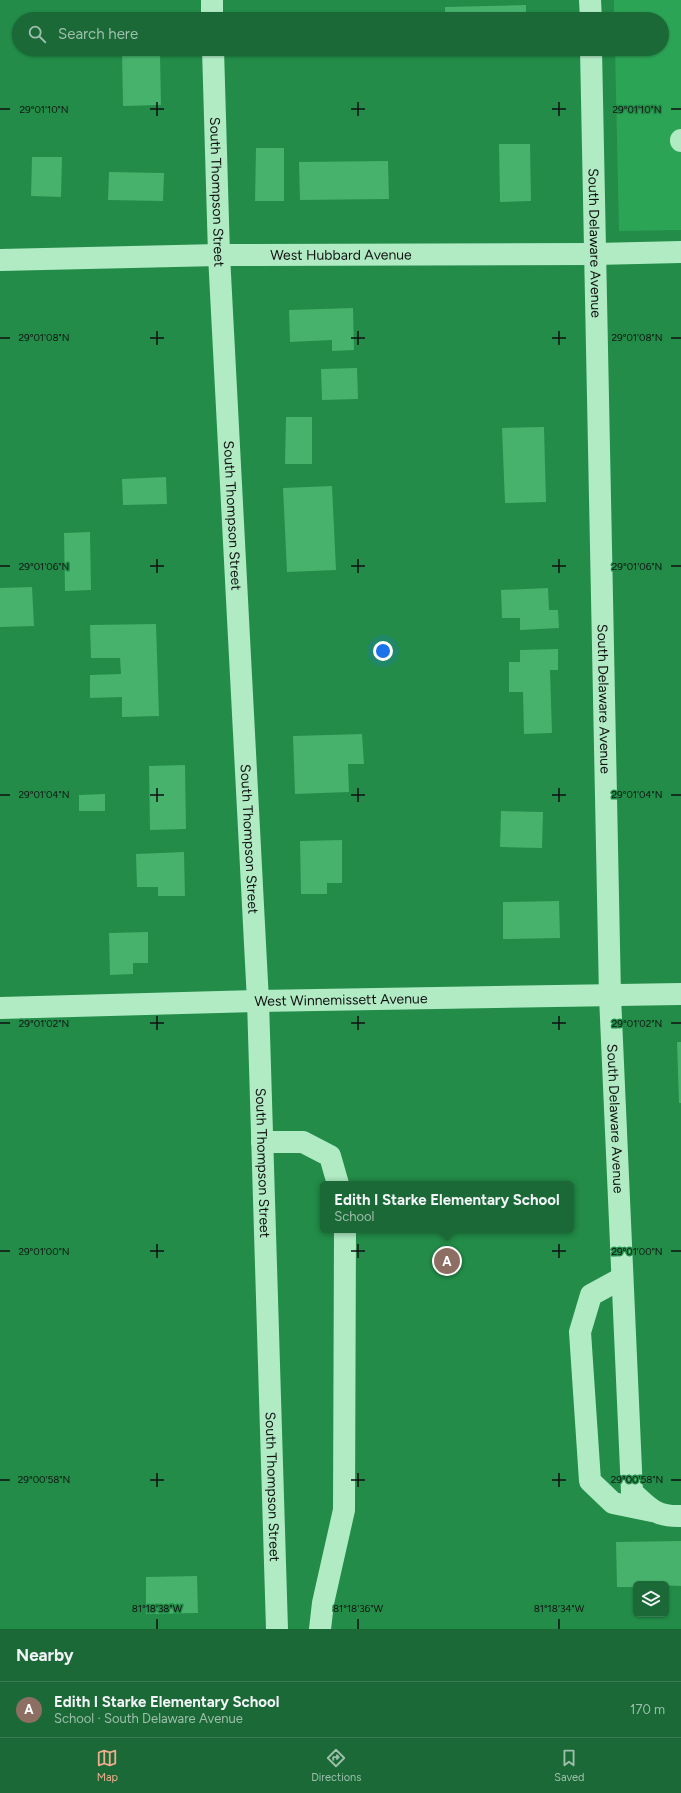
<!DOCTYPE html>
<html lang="en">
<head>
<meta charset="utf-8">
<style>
	:root { --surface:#1a6936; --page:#236f3e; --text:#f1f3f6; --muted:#9fbfad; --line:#387c51; --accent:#eead8d }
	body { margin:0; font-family:Figtree,sans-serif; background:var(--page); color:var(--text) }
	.controls { position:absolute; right:12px; bottom:12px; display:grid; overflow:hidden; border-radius:6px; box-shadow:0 1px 3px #0004 }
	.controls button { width:36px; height:36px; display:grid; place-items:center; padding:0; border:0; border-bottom:1px solid var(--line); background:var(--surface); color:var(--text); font:20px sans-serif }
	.you { position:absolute; left:383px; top:651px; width:14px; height:14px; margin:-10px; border:3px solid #fff; border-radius:50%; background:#1a73e8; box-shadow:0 0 0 6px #1a73e833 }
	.badge { display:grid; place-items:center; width:26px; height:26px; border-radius:50%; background:var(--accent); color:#fff; font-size:13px; font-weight:700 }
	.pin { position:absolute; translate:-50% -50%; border:2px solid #fff; box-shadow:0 1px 4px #0006 }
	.popup { position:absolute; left:320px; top:1181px; width:254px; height:52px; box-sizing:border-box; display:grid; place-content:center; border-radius:6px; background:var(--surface); filter:drop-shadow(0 1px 3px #0005); font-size:13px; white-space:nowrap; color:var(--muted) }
	.popup b { font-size:15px; color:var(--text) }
	.popup::after { content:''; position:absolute; left:50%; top:100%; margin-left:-8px; border:8px solid transparent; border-top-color:var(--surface) }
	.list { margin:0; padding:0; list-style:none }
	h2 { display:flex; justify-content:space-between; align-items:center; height:52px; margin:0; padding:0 16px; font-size:17px }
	h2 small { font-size:13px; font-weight:400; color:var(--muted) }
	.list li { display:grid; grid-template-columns:26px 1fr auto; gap:12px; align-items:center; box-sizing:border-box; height:56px; padding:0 16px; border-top:1px solid var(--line) }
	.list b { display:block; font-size:15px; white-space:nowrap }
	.list p { margin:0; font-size:13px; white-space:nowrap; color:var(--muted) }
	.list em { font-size:13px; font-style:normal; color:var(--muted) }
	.icon { flex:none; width:22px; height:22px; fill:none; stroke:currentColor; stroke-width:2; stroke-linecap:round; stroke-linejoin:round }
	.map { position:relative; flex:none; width:681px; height:1629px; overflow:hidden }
	.search { position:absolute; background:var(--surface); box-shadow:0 1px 3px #0004; left:12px; right:12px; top:12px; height:44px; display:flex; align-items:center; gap:10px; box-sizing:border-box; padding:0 14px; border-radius:22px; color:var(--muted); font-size:15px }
	.sheet { height:108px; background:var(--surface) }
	nav { display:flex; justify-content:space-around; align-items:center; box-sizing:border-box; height:56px; border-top:1px solid var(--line); background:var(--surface); font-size:11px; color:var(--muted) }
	nav a { display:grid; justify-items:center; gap:2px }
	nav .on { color:var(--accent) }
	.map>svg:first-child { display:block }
	.green { fill:#2ca455 }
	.building { fill:#46b26b }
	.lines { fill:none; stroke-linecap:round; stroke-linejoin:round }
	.minor { stroke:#b0ebc4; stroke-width:22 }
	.ticks { fill:none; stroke:#111; stroke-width:1.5 }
	.labels { text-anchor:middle; stroke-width:3; stroke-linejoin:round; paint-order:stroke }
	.street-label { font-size:14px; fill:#111; stroke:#228c48 }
	.ticks-label { font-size:10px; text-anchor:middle; fill:#111; stroke:#228c48; stroke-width:3; stroke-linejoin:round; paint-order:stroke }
</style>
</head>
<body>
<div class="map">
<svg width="681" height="1629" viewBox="0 0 681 1629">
	<rect width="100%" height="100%" fill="#228c48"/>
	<!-- green -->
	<path class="green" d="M614,0H681V230L619,231L615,49H662V19H614Z"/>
	<!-- building -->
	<path class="building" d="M526,5V19H445V7Z
		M122,49H156V55H160L161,105L123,106Z
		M499,144H530L531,201L500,202Z
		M256,148H284V201H255Z
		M32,157H62L61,197L31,196Z
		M388,161L389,199L300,200L299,162Z
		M109,172L164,173L163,201L108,200Z
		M353,308L354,350L332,351V340L290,342L289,310Z
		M357,368L358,399L322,400L321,369Z
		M286,417H312V464H285Z
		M544,427L546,502L505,503L502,428Z
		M166,477L167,504L123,505L122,479Z
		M332,486L336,570L287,572L283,488Z
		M90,532L91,590L65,591L64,533Z
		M32,587L34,626L0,627V588Z
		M548,588L549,610H558L559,628L520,630V618H502L501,590Z
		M156,624L159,716L122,717V697L90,698V675L121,674L120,658H91L90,625Z
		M558,649V670H550L552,733L524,734L523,692H509V662H520V650Z
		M362,734L364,764H348L349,792L295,794L293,736Z
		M185,765L186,829L150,830L149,766Z
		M105,794V811H79V795Z
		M501,811L543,812L542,848L500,847Z
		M342,840V883H327V894H301L300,841Z
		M184,852L185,896H158V887H137L136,854Z
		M559,901L560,938L503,939V902Z
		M148,932V963H133V974L110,975L109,933Z
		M677,1042H681V1103H679Z
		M681,1541V1586L636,1584V1587H617L616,1542Z
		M197,1576L198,1613L146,1614V1577Z"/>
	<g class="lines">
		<!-- minor -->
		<g class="minor">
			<path d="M212,0V19"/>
			<path d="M590,0L591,19"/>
			<path id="s1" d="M213,49L219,255L258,1001L277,1629"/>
			<path id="s2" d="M591,49L610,996L632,1492C649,1508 656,1517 681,1516"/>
			<path d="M681,140V141"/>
			<path id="s3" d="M0,260L219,255L595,254L681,252"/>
			<path id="s4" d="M0,1008L258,1001L681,994"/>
			<path d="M262,1142H303L330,1156L338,1184"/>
			<path d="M622,1278L591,1295L580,1332L590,1481L613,1503L652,1511"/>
			<path d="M320,1629L323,1603L344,1510L345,1230"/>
		</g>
	</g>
	<!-- ticks -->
	<path class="ticks" d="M157,102V116M358,102V116M559,102V116M0,109H10M150,109H164M351,109H365M552,109H566M671,109H681M157,331V345M358,331V345M559,331V345M0,338H10M150,338H164M351,338H365M552,338H566M671,338H681M157,559V573M358,559V573M559,559V573M0,566H10M150,566H164M351,566H365M552,566H566M671,566H681M157,788V802M358,788V802M559,788V802M0,795H10M150,795H164M351,795H365M552,795H566M671,795H681M157,1016V1030M358,1016V1030M559,1016V1030M0,1023H10M150,1023H164M351,1023H365M552,1023H566M671,1023H681M157,1244V1258M358,1244V1258M559,1244V1258M0,1251H10M150,1251H164M351,1251H365M552,1251H566M671,1251H681M157,1473V1487M358,1473V1487M559,1473V1487M0,1480H10M150,1480H164M351,1480H365M552,1480H566M671,1480H681M157,1619V1629M358,1619V1629M559,1619V1629"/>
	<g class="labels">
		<!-- street labels -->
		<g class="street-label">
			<text dy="5" stroke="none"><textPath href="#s1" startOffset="143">South Thompson Street</textPath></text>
			<text dy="5" stroke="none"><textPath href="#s2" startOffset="194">South Delaware Avenue</textPath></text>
			<text dy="5" stroke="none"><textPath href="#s3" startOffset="341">West Hubbard Avenue</textPath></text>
			<text dy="5" stroke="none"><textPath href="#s1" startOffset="467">South Thompson Street</textPath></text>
			<text dy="5" stroke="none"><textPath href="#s2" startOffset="650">South Delaware Avenue</textPath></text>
			<text dy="5" stroke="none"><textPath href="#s1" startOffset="791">South Thompson Street</textPath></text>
			<text dy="5" stroke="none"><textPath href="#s4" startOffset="341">West Winnemissett Avenue</textPath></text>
			<text dy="5" stroke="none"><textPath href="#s2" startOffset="1070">South Delaware Avenue</textPath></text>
			<text dy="5" stroke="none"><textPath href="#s1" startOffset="1115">South Thompson Street</textPath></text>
			<text dy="5" stroke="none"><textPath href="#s1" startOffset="1439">South Thompson Street</textPath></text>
		</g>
	</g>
	<g class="ticks-label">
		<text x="44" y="113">29°01'10"N</text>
		<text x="637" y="113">29°01'10"N</text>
		<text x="44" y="341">29°01'08"N</text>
		<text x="637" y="341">29°01'08"N</text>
		<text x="44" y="570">29°01'06"N</text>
		<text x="637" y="570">29°01'06"N</text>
		<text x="44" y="798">29°01'04"N</text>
		<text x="637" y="798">29°01'04"N</text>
		<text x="44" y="1027">29°01'02"N</text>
		<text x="637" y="1027">29°01'02"N</text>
		<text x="44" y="1255">29°01'00"N</text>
		<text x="637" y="1255">29°01'00"N</text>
		<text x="44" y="1483">29°00'58"N</text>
		<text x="637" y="1483">29°00'58"N</text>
		<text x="157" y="1612">81°18'38"W</text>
		<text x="358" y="1612">81°18'36"W</text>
		<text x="559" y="1612">81°18'34"W</text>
	</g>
</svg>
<div class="controls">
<button><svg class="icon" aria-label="layers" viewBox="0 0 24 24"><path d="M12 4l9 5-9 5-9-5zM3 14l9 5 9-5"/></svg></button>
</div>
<div class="you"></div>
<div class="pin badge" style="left:447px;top:1261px;background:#8d6e63">A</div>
<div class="popup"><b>Edith I Starke Elementary School</b>School</div>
<div class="search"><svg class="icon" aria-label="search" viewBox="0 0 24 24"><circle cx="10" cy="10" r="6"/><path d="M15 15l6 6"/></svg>Search here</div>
</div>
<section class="sheet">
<h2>Nearby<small></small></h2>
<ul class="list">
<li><span class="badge" style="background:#8d6e63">A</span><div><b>Edith I Starke Elementary School</b><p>School · South Delaware Avenue</p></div><em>170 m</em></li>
</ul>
</section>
<nav>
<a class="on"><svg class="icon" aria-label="map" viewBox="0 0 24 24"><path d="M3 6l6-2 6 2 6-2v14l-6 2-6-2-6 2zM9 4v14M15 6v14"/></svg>Map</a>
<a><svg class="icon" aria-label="directions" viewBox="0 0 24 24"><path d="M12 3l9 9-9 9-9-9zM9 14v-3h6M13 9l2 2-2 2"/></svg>Directions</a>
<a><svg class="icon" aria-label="saved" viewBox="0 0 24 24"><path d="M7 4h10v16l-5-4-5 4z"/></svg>Saved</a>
</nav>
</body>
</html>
